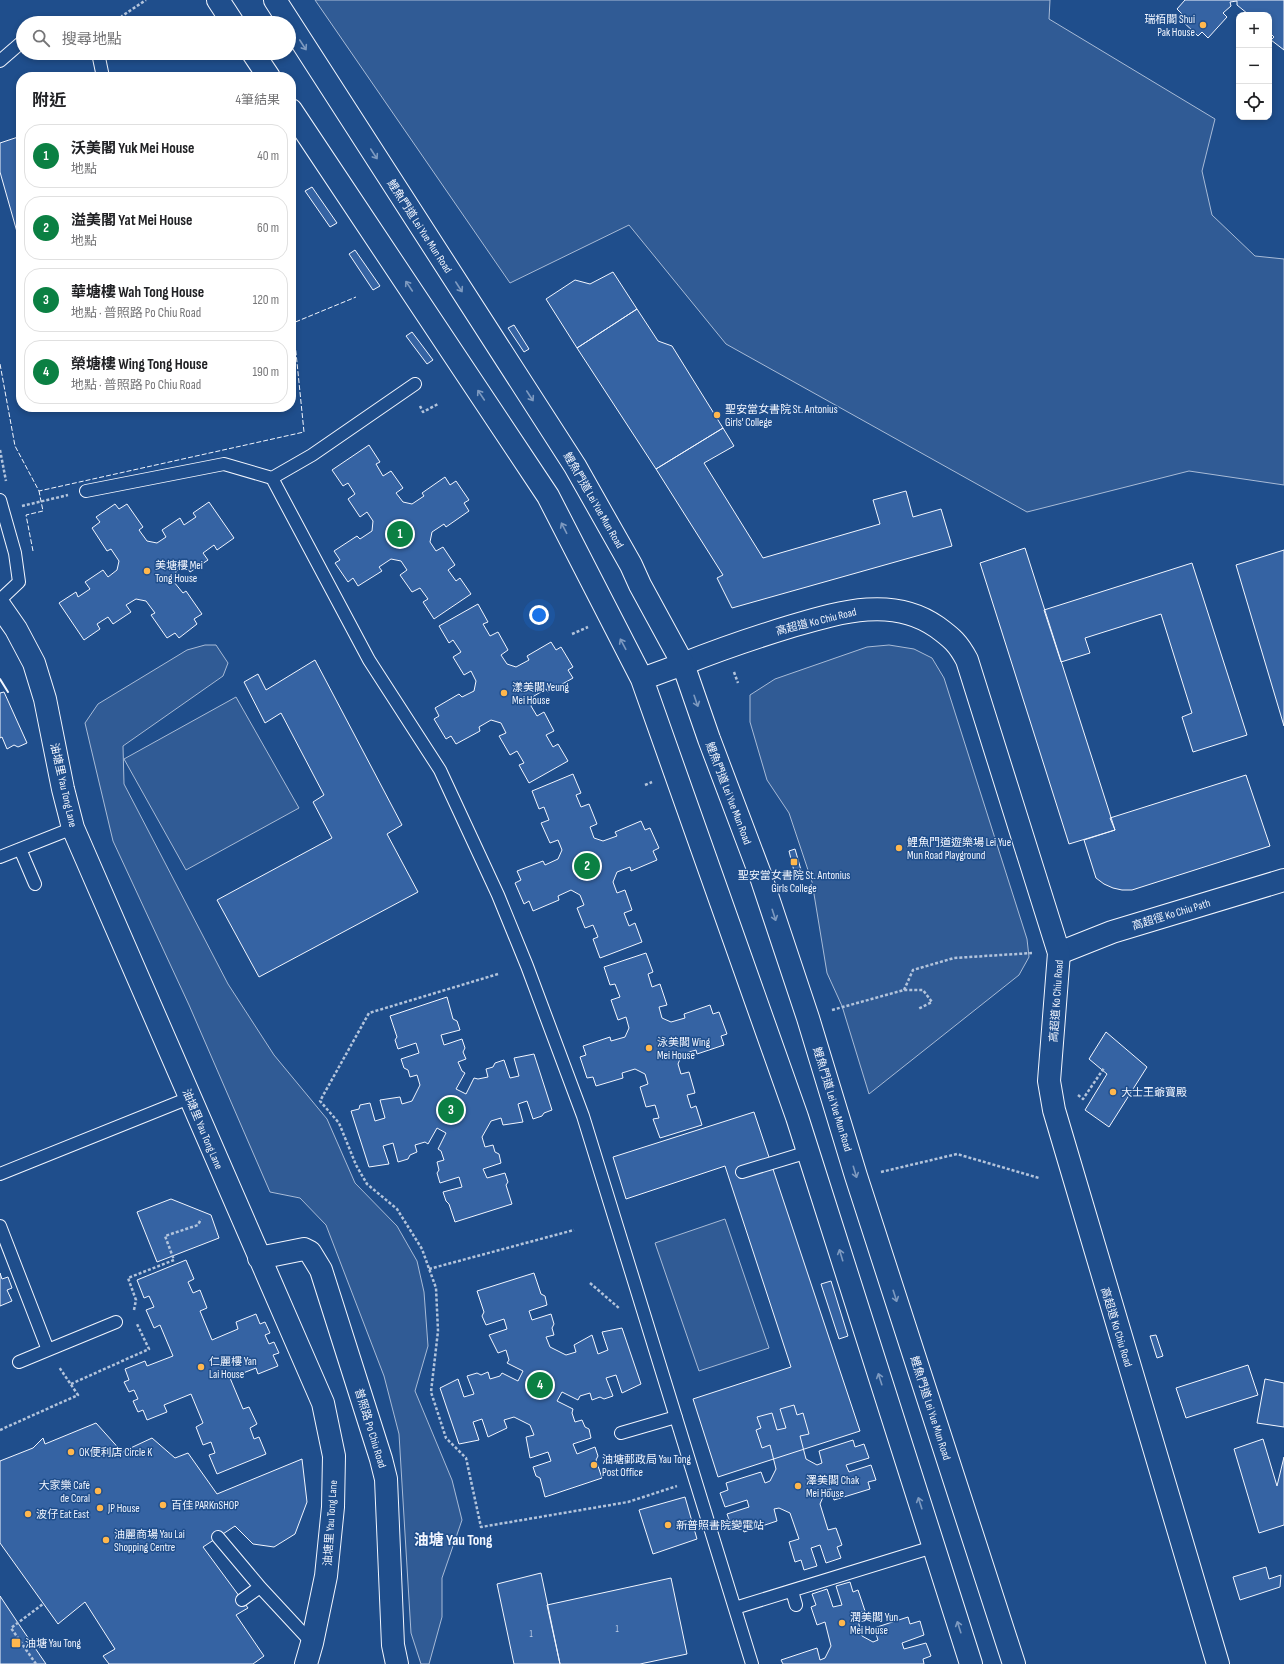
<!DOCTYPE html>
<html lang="zh-TW">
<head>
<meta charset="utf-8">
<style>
	:root { --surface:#fff; --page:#f2f2f2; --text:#202124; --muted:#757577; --line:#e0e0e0; --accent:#0b8043 }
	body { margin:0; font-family:"Sofia Sans Condensed","Noto Sans TC",sans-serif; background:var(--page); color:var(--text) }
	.controls { position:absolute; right:12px; top:12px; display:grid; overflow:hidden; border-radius:8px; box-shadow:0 2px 6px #0003 }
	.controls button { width:36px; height:36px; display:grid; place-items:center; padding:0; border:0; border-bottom:1px solid var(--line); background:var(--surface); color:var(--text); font:20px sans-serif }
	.you { position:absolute; left:539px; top:615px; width:14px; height:14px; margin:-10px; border:3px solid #fff; border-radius:50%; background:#1a73e8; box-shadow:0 0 0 6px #1a73e833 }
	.badge { display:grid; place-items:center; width:26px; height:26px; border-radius:50%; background:var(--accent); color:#fff; font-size:13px; font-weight:700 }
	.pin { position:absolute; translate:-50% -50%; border:2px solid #fff; box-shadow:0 1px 4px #0006 }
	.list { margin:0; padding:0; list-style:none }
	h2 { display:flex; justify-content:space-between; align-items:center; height:52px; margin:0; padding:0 16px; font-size:17px }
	h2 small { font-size:13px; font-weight:400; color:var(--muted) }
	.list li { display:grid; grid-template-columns:26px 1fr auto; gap:12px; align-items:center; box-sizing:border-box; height:64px; margin:0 8px 8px; padding:0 8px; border:1px solid var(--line); border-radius:16px }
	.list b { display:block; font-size:15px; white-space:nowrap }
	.list p { margin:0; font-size:13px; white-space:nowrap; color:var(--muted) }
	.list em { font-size:13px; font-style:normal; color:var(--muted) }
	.icon { flex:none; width:22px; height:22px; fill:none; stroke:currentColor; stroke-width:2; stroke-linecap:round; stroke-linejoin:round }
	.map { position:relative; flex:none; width:1284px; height:1664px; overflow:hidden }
	.search { position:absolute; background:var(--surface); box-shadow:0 2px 6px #0003; left:16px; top:16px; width:280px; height:44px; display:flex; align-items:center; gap:10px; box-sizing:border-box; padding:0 14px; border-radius:22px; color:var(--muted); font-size:15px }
	.panel { position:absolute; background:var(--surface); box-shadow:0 2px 6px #0003; left:16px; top:72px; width:280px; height:340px; border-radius:16px }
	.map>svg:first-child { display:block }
	.green { fill:#305b95; stroke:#a8bbd7 }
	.building { fill:#3563a3; stroke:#f2f6ff }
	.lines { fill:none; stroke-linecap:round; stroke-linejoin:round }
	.service-casing { stroke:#f2f6ff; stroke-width:14 }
	.minor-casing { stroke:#f2f6ff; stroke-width:24 }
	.tertiary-casing { stroke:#f2f6ff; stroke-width:24 }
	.secondary-casing { stroke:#f2f6ff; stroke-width:24 }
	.path { stroke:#b3c4dc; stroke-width:2.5; stroke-dasharray:3 2; stroke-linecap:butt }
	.service { stroke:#1f4e8c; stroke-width:12 }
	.minor { stroke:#1f4e8c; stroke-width:22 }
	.tertiary { stroke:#1f4e8c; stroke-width:22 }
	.secondary { stroke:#1f4e8c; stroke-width:22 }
	.fence { stroke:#f2f6ff; stroke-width:1; stroke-dasharray:5 2; stroke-linecap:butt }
	.wall { stroke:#f2f6ff; stroke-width:2 }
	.oneway { stroke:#7e9ac0 }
	.poi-dot { fill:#ffb74d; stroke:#1f4e8c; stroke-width:1.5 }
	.labels { text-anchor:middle; stroke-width:3; stroke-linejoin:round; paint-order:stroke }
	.number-label { font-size:9px; fill:#c3d1e8 }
	.poi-label { font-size:11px; fill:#f2f6ff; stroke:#1f4e8c; text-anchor:start }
	.street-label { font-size:11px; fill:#f2f6ff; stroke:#1f4e8c }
	.district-label { font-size:15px; font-weight:bold; fill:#f2f6ff; stroke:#1f4e8c }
</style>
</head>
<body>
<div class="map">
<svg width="1284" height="1664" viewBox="0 0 1284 1664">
	<rect width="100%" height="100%" fill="#1f4e8c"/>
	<!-- green -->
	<path class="green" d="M315,0H1050L1049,19L1215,119L1202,171L1212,215L1255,256L1284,259V485L1189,471L1027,512L726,344L629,225L510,283Z
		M205,645H216L228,663L223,676L123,746L124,784L228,984L274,1055L327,1119L355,1183L397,1226L417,1261L424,1292L428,1346L415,1391L452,1480L462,1520L442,1578V1617L429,1664H421L411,1633L399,1434L384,1376L326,1225L300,1198L270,1192L189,1005L113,841L85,723L98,704L187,650Z
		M889,645L914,649L932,658L944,678L1027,939L1029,957L1019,975L869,1094L842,1006L827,973L812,882L789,813L767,780L750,722V695L775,679L867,647Z
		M236,697L299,808L186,870L124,759Z
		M725,1219L769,1348L699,1371L655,1243Z"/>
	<!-- building -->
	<path class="building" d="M1185,0H1284V50L1271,40L1274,37L1269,32V15H1246L1248,14L1237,5V1L1230,2L1231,6L1223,13L1227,17L1208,38L1202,32L1198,36L1178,17L1182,14L1177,9Z
		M21,136V246L0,172V143Z
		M312,187L337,223L330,227L305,191Z
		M355,250L380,286L373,290L349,254Z
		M613,272L637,309L577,348L546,299L575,280L590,284Z
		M637,309L658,341L672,346L723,428L656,469L577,348Z
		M514,325L529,349L524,352L508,328Z
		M412,332L433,360L427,364L406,336Z
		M723,428L734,446L704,463L763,558L880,524L873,500L906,491L913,517L941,509L952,546L732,608L717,578L723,575L656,469Z
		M369,445L380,462L376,464L383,476L391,471L403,488L396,493L403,502L412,504L424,496L422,493L445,477L450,485L456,481L469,500L464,503L469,511L446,527L444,524L432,532L430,542L436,551L443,547L455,565L448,570L456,581L460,578L471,594L434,619L423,602L428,599L420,588L412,592L400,575L407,570L401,561L391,559L379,567L382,571L358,586L353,578L348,582L335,563L340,560L334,551L357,536L360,539L372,531L373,521L367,512L360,517L348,499L355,494L348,483L343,486L332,470Z
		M209,502L234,538L217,550L214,545L203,553L208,560L190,572L186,566L176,571L174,582L183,593L186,591L202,614L194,619L197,624L179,638L175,633L167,638L151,615L155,613L146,601L136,599L126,605L131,612L113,624L108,617L97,624L100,629L84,640L59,603L76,592L78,597L90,589L85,582L103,570L108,577L117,570L119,561L111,549L107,551L92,528L100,522L96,517L115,504L119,509L127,504L143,527L139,530L147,541L157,543L166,537L162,530L180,518L184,525L196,517L193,513Z
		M1025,548L1115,830L1069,844L980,563Z
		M1284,550V726L1236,565Z
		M1192,563L1247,735L1193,752L1182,717L1192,713L1161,614L1085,638L1090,653L1061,662L1044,610Z
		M478,604L488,622L483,624L490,636L498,632L508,650L501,655L507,664L516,667L529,660L527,656L551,642L556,650L561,647L573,667L568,670L573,678L548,692L546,689L534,696L531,706L537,716L544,712L554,731L546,735L553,747L558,744L568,761L529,783L519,765L524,763L517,751L510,755L499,736L506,733L501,723L491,720L479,727L480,731L456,744L451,736L446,739L434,719L439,716L435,708L459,694L462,697L474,691L476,681L471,671L464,675L453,657L461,652L453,640L449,643L439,626Z
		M315,660L402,825L387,834L418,892L259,977L217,900L332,838L313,802L324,795L281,713L265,723L244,682L258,674L266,690Z
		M4,692L27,743L18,747L14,745L7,749L2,737L0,738V693Z
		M573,774L581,793L576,795L581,807L589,804L597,824L590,827L594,838L603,841L617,836L615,832L641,821L645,830L650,828L659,848L653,851L657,860L631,871L630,867L617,872L613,882L617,893L625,890L632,910L624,913L629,926L635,923L642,942L600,958L593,939L598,937L593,925L585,928L577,908L584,905L580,895L571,890L558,896L559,900L533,911L529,901L524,904L515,883L521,880L517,871L543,861L545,865L558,859L562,850L558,840L550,843L541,823L549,820L544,807L539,809L532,791Z
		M1246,775L1270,846L1132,890H1122L1113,888L1104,884L1096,878L1084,840L1115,830L1110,818Z
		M795,849L803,877L796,879L789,851Z
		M646,953L653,972L648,974L652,987L660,984L667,1005L659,1007L662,1018L671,1022L685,1018L684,1014L710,1005L713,1014L719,1012L727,1034L721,1036L724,1045L697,1054L696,1050L682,1054L678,1064L681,1074L689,1072L695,1093L687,1095L691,1108L696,1106L702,1125L660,1138L653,1119L659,1118L655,1105L646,1107L640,1087L648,1084L645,1074L635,1069L622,1073L623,1078L596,1086L593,1077L587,1078L580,1057L586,1055L583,1046L610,1037L611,1041L625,1037L629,1028L626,1017L618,1020L611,1000L620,997L615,984L610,985L604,967Z
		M447,997L453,1019L457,1021L460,1030L441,1035L444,1045L462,1039L465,1048L463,1052L466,1059L458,1062L462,1071L465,1073L456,1089L466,1094L474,1078L478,1079L488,1077L486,1069L493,1067L495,1063L504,1060L510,1078L519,1076L514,1058L534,1054L552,1110L544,1113L542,1116L533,1119L527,1101L518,1104L523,1122L503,1125L501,1118L491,1121L482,1137L485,1147L493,1145L495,1152L499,1154L501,1163L483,1169L487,1178L505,1173L508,1182L506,1185L512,1204L455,1222L449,1204L446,1201L443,1192L462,1187L459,1177L440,1183L437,1173L439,1170L437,1162L444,1160L441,1151L438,1149L446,1133L437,1128L428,1144L425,1142L415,1145L417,1152L410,1155L408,1159L398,1162L393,1143L383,1146L389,1164L369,1167L351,1111L359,1109L360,1105L370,1103L375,1121L385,1118L380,1100L400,1097L402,1104L412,1101L420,1085L417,1075L410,1077L408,1070L404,1068L401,1059L419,1053L416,1043L398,1049L395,1040L397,1037L390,1016Z
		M1106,1032L1147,1067L1109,1127L1085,1110L1107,1074L1089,1059Z
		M754,1112L860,1431L718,1477L693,1399L791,1367L725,1166L626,1199L613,1157Z
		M171,1199L211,1215L219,1238L157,1262L137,1212Z
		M186,1260L194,1279L188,1282L193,1293L200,1290L207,1308L200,1311L212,1340L238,1329L236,1322L256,1314L260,1324L265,1322L270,1333L265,1335L269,1344L274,1342L279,1353L273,1355L278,1366L258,1374L256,1368L230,1378L243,1409L249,1407L257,1424L250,1428L254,1439L259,1437L266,1454L217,1474L209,1455L215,1453L211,1442L203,1445L196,1427L203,1423L191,1394L164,1405L167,1412L147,1420L143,1410L138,1412L133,1401L138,1399L134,1390L129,1392L124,1382L129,1380L125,1369L145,1361L147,1366L173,1356L160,1325L154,1328L146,1310L154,1307L149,1296L144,1298L137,1280Z
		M0,1273L2,1279L8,1277L12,1288L7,1290L12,1301L0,1306Z
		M534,1273L541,1294L545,1296L547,1305L529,1311L532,1320L551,1314L554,1324L552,1328L554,1335L546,1337L550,1347L566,1355L576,1352L574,1345L592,1335L598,1354L608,1350L602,1332L622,1328L641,1384L622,1393L616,1375L606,1378L613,1396L604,1399L600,1397L592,1400L590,1393L580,1396L578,1400L562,1392L557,1401L573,1409L572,1413L575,1422L582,1420L585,1427L589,1429L591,1438L573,1444L577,1454L595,1447L598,1456L596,1460L602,1478L545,1497L540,1478L536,1476L533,1467L551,1461L548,1452L530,1458L526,1437L534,1435L530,1425L514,1417L504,1420L507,1428L488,1437L482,1419L473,1422L479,1440L459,1444L440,1388L458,1379L464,1397L474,1394L467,1376L477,1373L481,1375L488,1372L490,1379L500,1376L502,1373L518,1381L523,1371L507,1363L509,1360L506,1350L498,1353L489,1335L507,1329L504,1319L486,1325L482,1316L484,1312L477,1291Z
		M831,1281L848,1336L839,1339L821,1284Z
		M1156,1335L1163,1356L1157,1358L1150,1336Z
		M1248,1365L1258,1395L1186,1418L1176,1388Z
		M1265,1379L1284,1383V1427L1257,1423Z
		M794,1405L797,1415L803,1413L809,1434L800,1436L806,1459L817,1465L822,1463L819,1451L853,1440L855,1447L864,1444L869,1458L846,1465L849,1472L871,1465L876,1480L868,1482L870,1489L834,1500L831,1489L826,1490L820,1504L828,1530L836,1528L842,1545L837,1547L841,1558L826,1563L820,1545L811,1548L817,1566L804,1570L801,1560L795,1562L789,1542L799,1539L790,1513L779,1508L774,1509L777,1521L744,1532L741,1525L732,1528L727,1514L749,1507L747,1500L725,1507L720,1493L728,1490L726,1483L761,1472L765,1483L770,1481L776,1469L770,1445L762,1448L756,1430L761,1428L757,1417L772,1413L777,1430L786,1428L780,1409Z
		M96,1423L122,1452L152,1438L175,1458L188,1453L217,1494L302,1459L307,1502L295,1534L274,1547L253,1544L235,1526L203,1547L248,1608L236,1615L264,1656L253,1664H109L103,1656L115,1649L85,1602L58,1624L0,1543V1461L33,1448L43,1438L45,1444Z
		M1263,1439L1277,1486L1284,1457V1525L1259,1533L1234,1449Z
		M685,1497L697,1539L653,1554L639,1510Z
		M1266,1567L1269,1579L1281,1575L1280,1587L1240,1600L1233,1577Z
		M541,1573L560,1664H514L497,1584Z
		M671,1578L687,1654L640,1664H560L547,1605Z
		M850,1582L853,1592L858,1590L865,1611L856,1613L862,1636L873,1642L878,1640L874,1628L908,1617L910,1624L920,1621L924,1635L902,1643L904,1649L926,1643L931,1656L923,1659L924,1664H783L781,1660L817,1648L820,1660L825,1658L831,1646L825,1622L817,1625L811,1607L816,1605L812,1594L827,1589L833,1607L842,1605L836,1586Z
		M0,1596L18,1623L46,1664H0Z"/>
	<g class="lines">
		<!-- service casing -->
		<g class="service-casing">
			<path id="service" d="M98,53L103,77
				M0,61L23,41
				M272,478L369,660L440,770L498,895L527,966L583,1116L752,1664
				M86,491L224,464L272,478L312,455L415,384
				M0,500L15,553L19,582L0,600
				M20,849L35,884
				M0,857L73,828
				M742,1172L808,1152
				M0,1174L189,1098
				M0,1226L48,1350L116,1322
				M19,1362L48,1350
				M621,1433L676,1417
				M218,1537L260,1587L312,1643
				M792,1591L796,1605
				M242,1600L260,1587
				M735,1608L933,1547"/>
		</g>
		<!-- minor casing -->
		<g class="minor-casing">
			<path id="minor" d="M0,606L16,629L34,663L45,699L63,789L73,828L323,1403L334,1456L333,1507L326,1576L312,1643L306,1664
				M1059,953L1112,932L1284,880
				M259,1258L304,1249L310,1252L321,1270L381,1459L386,1479L393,1645L397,1664"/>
		</g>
		<!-- tertiary casing -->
		<g class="tertiary-casing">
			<path id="tertiary" d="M683,664C718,650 753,638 789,627C837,613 892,595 937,627C952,638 958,643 967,660L1059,953L1049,1081L1054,1110L1218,1664"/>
		</g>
		<!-- secondary casing -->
		<g class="secondary-casing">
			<path id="secondary" d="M218,0L233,23
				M275,0L575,466L631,565L640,585L683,664L709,739L760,874L808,1018L856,1176L1014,1664
				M253,53L269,77
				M291,110L548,496L642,679L797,1117L971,1664
				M642,679L683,664"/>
		</g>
		<!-- path -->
		<path class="path" d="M121,23L122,16L146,0
			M420,406L423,412L438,404
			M0,450L6,481
			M22,506L68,495
			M572,634L588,627
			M734,672L738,683
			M645,785L652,782
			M498,974L369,1013L320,1101L339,1123L356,1165L367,1184L397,1209L422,1249L436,1288L438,1331L431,1392L446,1438L466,1458L481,1527L628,1502L677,1486
			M904,990L913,970L954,958L1032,953
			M832,1010L904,990H923L932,1002L918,1009
			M1078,1095L1083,1099L1104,1068
			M881,1172L957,1154L1039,1178
			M429,1269L574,1230
			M590,1283L620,1309
			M134,1310L136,1300L128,1278L174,1260L165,1236L198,1225L201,1219
			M71,1384L149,1349L137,1324
			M0,1430L78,1395L59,1367
			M36,1664L11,1628L43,1604"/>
		<!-- service -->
		<use href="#service" class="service"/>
		<!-- minor -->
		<use href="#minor" class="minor"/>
		<!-- tertiary -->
		<use href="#tertiary" class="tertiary"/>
		<!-- secondary -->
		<use href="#secondary" class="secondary"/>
		<!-- fence -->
		<path class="fence" d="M0,364L15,446L39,491L304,432L293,323L356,297
			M33,551L26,515L43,511L39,491"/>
		<!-- wall -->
		<path class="wall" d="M0,679L8,692"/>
	</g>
	<!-- one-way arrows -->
	<defs><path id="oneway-shaft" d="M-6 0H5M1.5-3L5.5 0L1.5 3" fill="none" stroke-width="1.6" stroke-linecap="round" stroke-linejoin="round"/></defs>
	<g class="oneway">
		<use href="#oneway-shaft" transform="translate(303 45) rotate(57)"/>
		<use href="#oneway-shaft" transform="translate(374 154) rotate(57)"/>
		<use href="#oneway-shaft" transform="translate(409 286) rotate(-124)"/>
		<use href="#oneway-shaft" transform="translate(459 287) rotate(57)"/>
		<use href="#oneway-shaft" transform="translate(481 395) rotate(-124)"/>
		<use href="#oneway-shaft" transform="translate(530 396) rotate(57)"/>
		<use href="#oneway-shaft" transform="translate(564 528) rotate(-117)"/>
		<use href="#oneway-shaft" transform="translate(623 644) rotate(-118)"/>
		<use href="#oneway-shaft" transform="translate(696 701) rotate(71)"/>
		<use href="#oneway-shaft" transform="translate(774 915) rotate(72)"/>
		<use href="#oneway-shaft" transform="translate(855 1172) rotate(73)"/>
		<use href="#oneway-shaft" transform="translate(841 1255) rotate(-107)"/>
		<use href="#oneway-shaft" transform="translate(895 1296) rotate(72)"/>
		<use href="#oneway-shaft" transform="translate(880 1379) rotate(-108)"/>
		<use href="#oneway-shaft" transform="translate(920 1503) rotate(-108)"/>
		<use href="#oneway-shaft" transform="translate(959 1627) rotate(-108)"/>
	</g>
	<!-- markers -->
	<g class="poi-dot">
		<circle cx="1203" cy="25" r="4"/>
		<circle cx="717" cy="415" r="4"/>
		<circle cx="147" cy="571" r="4"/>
		<circle cx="504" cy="693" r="4"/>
		<circle cx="899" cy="848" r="4"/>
		<rect x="790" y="858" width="8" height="8" rx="2"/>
		<circle cx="649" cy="1048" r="4"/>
		<circle cx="1113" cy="1092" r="4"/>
		<circle cx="201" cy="1367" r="4"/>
		<circle cx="71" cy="1452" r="4"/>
		<circle cx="594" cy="1465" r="4"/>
		<circle cx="798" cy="1486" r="4"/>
		<circle cx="98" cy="1491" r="4"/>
		<circle cx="163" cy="1505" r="4"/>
		<circle cx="100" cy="1508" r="4"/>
		<circle cx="28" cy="1514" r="4"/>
		<circle cx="668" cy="1525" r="4"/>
		<circle cx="106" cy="1540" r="4"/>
		<circle cx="842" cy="1623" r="4"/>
		<rect x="11" y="1638" width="10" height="10" rx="2"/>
	</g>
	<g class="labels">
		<!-- number labels -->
		<g class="number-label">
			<text x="617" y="1632">1</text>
			<text x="531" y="1637">1</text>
		</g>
		<!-- poi labels -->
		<g class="poi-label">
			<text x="1195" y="23" text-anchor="end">瑞栢閣 Shui<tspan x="1195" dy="13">Pak House</tspan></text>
			<text x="725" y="413">聖安當女書院 St. Antonius<tspan x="725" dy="13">Girls' College</tspan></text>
			<text x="155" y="569">美塘樓 Mei<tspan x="155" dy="13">Tong House</tspan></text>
			<text x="512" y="691">漾美閣 Yeung<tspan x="512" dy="13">Mei House</tspan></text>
			<text x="907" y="846">鯉魚門道遊樂場 Lei Yue<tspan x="907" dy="13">Mun Road Playground</tspan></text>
			<text x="794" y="879" text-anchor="middle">聖安當女書院 St. Antonius<tspan x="794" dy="13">Girls College</tspan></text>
			<text x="657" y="1046">泳美閣 Wing<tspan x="657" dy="13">Mei House</tspan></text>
			<text x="1121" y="1096">大士王爺寶殿</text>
			<text x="209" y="1365">仁麗樓 Yan<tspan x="209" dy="13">Lai House</tspan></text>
			<text x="79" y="1456">OK便利店 Circle K</text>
			<text x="602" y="1463">油塘郵政局 Yau Tong<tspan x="602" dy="13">Post Office</tspan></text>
			<text x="806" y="1484">澤美閣 Chak<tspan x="806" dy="13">Mei House</tspan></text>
			<text x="90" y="1489" text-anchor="end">大家樂 Café<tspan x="90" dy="13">de Coral</tspan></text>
			<text x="171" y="1509">百佳 PARKnSHOP</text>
			<text x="108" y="1512">JP House</text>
			<text x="36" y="1518">波仔 Eat East</text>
			<text x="676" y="1529">新普照書院變電站</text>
			<text x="114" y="1538">油麗商場 Yau Lai<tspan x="114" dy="13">Shopping Centre</tspan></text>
			<text x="850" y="1621">潤美閣 Yun<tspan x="850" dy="13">Mei House</tspan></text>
			<text x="25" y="1647">油塘 Yau Tong</text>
		</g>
		<!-- street labels -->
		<g class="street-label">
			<text transform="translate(420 226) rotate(57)" y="4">鯉魚門道 Lei Yue Mun Road</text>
			<text transform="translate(594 500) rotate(60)" y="4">鯉魚門道 Lei Yue Mun Road</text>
			<text transform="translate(816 621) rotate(-14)" y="4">高超道 Ko Chiu Road</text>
			<text transform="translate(64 785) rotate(77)" y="4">油塘里 Yau Tong Lane</text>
			<text transform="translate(729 793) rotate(69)" y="4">鯉魚門道 Lei Yue Mun Road</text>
			<text transform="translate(1171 914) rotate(-17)" y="4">高超徑 Ko Chiu Path</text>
			<text transform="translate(1056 1001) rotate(-86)" y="4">高超道 Ko Chiu Road</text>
			<text transform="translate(833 1099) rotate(73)" y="4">鯉魚門道 Lei Yue Mun Road</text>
			<text transform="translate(203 1129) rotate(67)" y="4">油塘里 Yau Tong Lane</text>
			<text transform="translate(1117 1327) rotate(73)" y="4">高超道 Ko Chiu Road</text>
			<text transform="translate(931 1408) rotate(72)" y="4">鯉魚門道 Lei Yue Mun Road</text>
			<text transform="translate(371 1428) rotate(73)" y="4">普照路 Po Chiu Road</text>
			<text transform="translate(330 1523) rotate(-86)" y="4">油塘里 Yau Tong Lane</text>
		</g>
		<!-- district labels -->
		<g class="district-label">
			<text x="453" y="1545">油塘 Yau Tong</text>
		</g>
	</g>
</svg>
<div class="controls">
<button>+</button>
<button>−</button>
<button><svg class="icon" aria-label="locate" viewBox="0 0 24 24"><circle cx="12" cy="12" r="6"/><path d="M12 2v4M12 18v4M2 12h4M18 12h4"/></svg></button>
</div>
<div class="you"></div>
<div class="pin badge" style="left:400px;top:534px">1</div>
<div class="pin badge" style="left:587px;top:866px">2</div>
<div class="pin badge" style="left:451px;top:1110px">3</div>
<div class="pin badge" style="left:540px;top:1385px">4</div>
<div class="search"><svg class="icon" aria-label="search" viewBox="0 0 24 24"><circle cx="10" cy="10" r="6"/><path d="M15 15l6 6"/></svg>搜尋地點</div>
<section class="panel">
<h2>附近<small>4筆結果</small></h2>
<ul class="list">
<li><span class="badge">1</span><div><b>沃美閣 Yuk Mei House</b><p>地點</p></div><em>40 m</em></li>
<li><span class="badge">2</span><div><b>溢美閣 Yat Mei House</b><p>地點</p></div><em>60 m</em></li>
<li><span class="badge">3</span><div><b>華塘樓 Wah Tong House</b><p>地點 · 普照路 Po Chiu Road</p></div><em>120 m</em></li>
<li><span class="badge">4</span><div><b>榮塘樓 Wing Tong House</b><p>地點 · 普照路 Po Chiu Road</p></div><em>190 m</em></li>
</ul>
</section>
</div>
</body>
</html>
